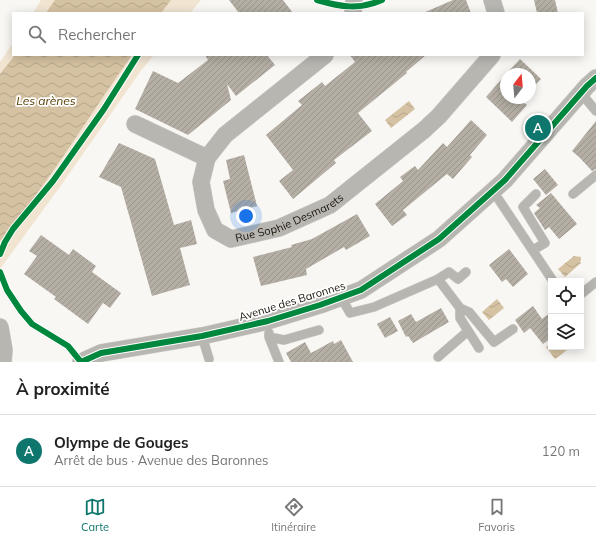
<!DOCTYPE html>
<html lang="fr">
<head>
<meta charset="utf-8">
<style>
	:root { --surface:#fff; --page:#f6f6f6; --text:#222; --muted:#767676; --line:#e0e0e0; --accent:#0f766e }
	body { margin:0; font-family:Mulish,sans-serif; background:var(--page); color:var(--text) }
	.controls { position:absolute; right:12px; bottom:12px; display:grid; overflow:hidden; border-radius:0px; box-shadow:0 2px 10px #0003 }
	.controls button { width:36px; height:36px; display:grid; place-items:center; padding:0; border:0; border-bottom:1px solid var(--line); background:var(--surface); color:var(--text); font:20px sans-serif }
	.compass { position:absolute; left:500px; top:68px; width:36px; height:36px; border-radius:50%; background:var(--surface); box-shadow:0 2px 10px #0003; rotate:16deg }
	.you { position:absolute; left:246px; top:216px; width:14px; height:14px; margin:-10px; border:3px solid #fff; border-radius:50%; background:#1a73e8; box-shadow:0 0 0 6px #1a73e833 }
	.badge { display:grid; place-items:center; width:26px; height:26px; border-radius:50%; background:var(--accent); color:#fff; font-size:13px; font-weight:700 }
	.pin { position:absolute; translate:-50% -50%; border:2px solid #fff; box-shadow:0 1px 4px #0006 }
	.list { margin:0; padding:0; list-style:none }
	h2 { display:flex; justify-content:space-between; align-items:center; height:52px; margin:0; padding:0 16px; font-size:17px }
	h2 small { font-size:13px; font-weight:400; color:var(--muted) }
	.list li { display:grid; grid-template-columns:26px 1fr auto; gap:12px; align-items:center; box-sizing:border-box; height:72px; padding:0 16px; border-top:1px solid var(--line) }
	.list b { display:block; font-size:15px; white-space:nowrap }
	.list p { margin:0; font-size:13px; white-space:nowrap; color:var(--muted) }
	.list em { font-size:13px; font-style:normal; color:var(--muted) }
	.icon { flex:none; width:22px; height:22px; fill:none; stroke:currentColor; stroke-width:2; stroke-linecap:round; stroke-linejoin:round }
	.map { position:relative; flex:none; width:596px; height:362px; overflow:hidden }
	.search { position:absolute; background:var(--surface); box-shadow:0 2px 10px #0003; left:12px; right:12px; top:12px; height:44px; display:flex; align-items:center; gap:10px; box-sizing:border-box; padding:0 14px; border-radius:0px; color:var(--muted); font-size:15px }
	.sheet { height:124px; background:var(--surface) }
	nav { display:flex; justify-content:space-around; align-items:center; box-sizing:border-box; height:56px; border-top:1px solid var(--line); background:var(--surface); font-size:11px; color:var(--muted) }
	nav a { display:grid; justify-items:center; gap:2px }
	nav .on { color:var(--accent) }
	.map>svg:first-child { display:block }
	.green { fill:#f1e5d2 }
	.water { fill:url(#water-waves) }
	.building { fill:url(#building-hatch) }
	.lines { fill:none; stroke-linecap:round; stroke-linejoin:round }
	.service-casing { stroke:#d4d3cf; stroke-width:10 }
	.minor-casing { stroke:#d4d3cf; stroke-width:18 }
	.service { stroke:#b8b6b1; stroke-width:9 }
	.minor { stroke:#b8b6b1; stroke-width:17 }
	.cycleway-casing { stroke:#fff; stroke-width:8 }
	.cycleway { stroke:#00873e; stroke-width:6 }
	.labels { text-anchor:middle; stroke-width:3.5; stroke-linejoin:round; paint-order:stroke }
	.street-label { font-size:11px; fill:#191308; stroke:#fff }
	.water-label { font-size:12px; font-style:italic; fill:#563b00; stroke:#fff }
</style>
</head>
<body>
<div class="map">
<svg width="596" height="362" viewBox="0 0 596 362">
	<defs>
		<pattern id="water-waves" width="16" height="10" patternUnits="userSpaceOnUse"><rect width="16" height="10" fill="#d5c2a2"/><path d="M0 5q4-4 8 0t8 0" fill="none" stroke="#b6a68a"/></pattern>
		<pattern id="building-hatch" width="6" height="6" patternUnits="userSpaceOnUse"><rect width="6" height="6" fill="#b4aea4"/><path d="M-1 1l2-2M0 6l6-6M5 7l2-2" fill="none" stroke="#9a958c"/></pattern>
	</defs>
	<rect width="100%" height="100%" fill="#f9f7f4"/>
	<!-- green -->
	<path class="green" d="M41,0H201L190,13H33Z
		M13,43V55H154L140,72L62,184L0,269V62Z"/>
	<!-- water -->
	<path class="water" d="M55,0H171L161,13H46Z
		M15,55H132C88,117 49,183 0,241V74Z
		M409,101L415,109L391,128L385,120Z
		M574,256L581,257V260L580,262L581,263L565,277L558,269Z
		M497,299L504,308L489,320L482,312Z
		M551,343V347H571L555,359L546,347Z"/>
	<!-- building -->
	<path class="building" d="M229,0H283L293,13H239Z
		M453,0H466L471,13H423Z
		M534,0H555L558,13H537Z
		M205,55H267L275,65L236,96L227,84L231,100L188,135L135,109L153,71L178,83L208,60Z
		M350,55H426L406,72L407,73L358,113L372,131L334,160L336,163L293,199L279,181L293,170L266,135L302,105L298,101L322,82L325,86L355,62Z
		M520,59L541,79L530,91V74H506Z
		M506,74V98H524L525,100L523,102L527,105L512,122L486,97Z
		M471,120L487,135L470,155L472,157L453,179L447,174L403,210L407,215L392,226L375,204L403,181L400,177L415,166L418,170L443,143L447,147Z
		M596,121V169L592,171L580,158L572,151Z
		M119,143L155,159L174,225L191,220L197,244L180,248L190,285L152,296L121,187L99,177Z
		M244,155L257,206L231,213L223,181L230,179L226,160Z
		M545,169L558,185L546,195L533,179Z
		M551,193L577,224L559,239L549,227L545,230L534,213L540,208L536,205Z
		M357,214L370,236L346,250L344,247L306,269L307,275L261,286L253,257L292,247L291,245L312,239Z
		M41,235L69,255L73,249L96,266L92,272L121,293L110,308L103,303L88,324L54,299L56,297L24,274L37,256L29,251Z
		M509,249L528,274L513,287L506,279L502,282L489,265Z
		M533,306L542,319L551,312V338L543,344L530,328L524,333L515,320Z
		M441,308L449,322L413,343L408,336L406,337L398,321L411,314L416,322Z
		M390,317L398,331L385,338L377,324Z
		M341,340L353,362H291L286,353L305,342L311,353L333,341L334,344Z"/>
	<g class="lines">
		<!-- service casing -->
		<g class="service-casing">
			<path id="service" d="M581,93L596,111
				M493,191L553,281
				M573,194L596,175
				M533,250L545,243L523,207L536,194
				M438,279L449,272L458,279L466,272
				M581,294L596,282
				M341,297L350,313L374,307L438,279L460,308V318L479,348
				M460,308L469,312L494,342L513,329
				M269,333V337L279,362
				M202,336L209,359
				M269,337L284,340L319,330
				M438,357L468,331"/>
		</g>
		<!-- minor casing -->
		<g class="minor-casing">
			<g id="minor">
				<path d="M492,0L496,13"/>
				<path d="M353,13L354,0"/>
				<path id="s1" d="M325,55L225,135L207,158L201,182L206,210L215,230L231,239L279,228L330,205L424,130L439,116L492,55"/>
				<path d="M135,124L207,158"/>
				<path d="M0,327L4,350L3,362"/>
				<path d="M81,362L101,353L202,336L268,321L320,305L361,290L439,239L505,180L587,86L596,78"/>
			</g>
		</g>
		<!-- service -->
		<use href="#service" class="service"/>
		<!-- minor -->
		<use href="#minor" class="minor"/>
		<!-- cycleway casing -->
		<g class="cycleway-casing">
			<path id="cycleway" d="M317,0C341,7 359,10 382,0
				M0,254L5,242L13,229L53,181L104,109L138,55
				M0,272L7,290L21,311L32,324L68,346L81,362
				M81,362L101,353L202,336L268,321L320,305L361,290L439,239L505,180L587,86L596,78"/>
		</g>
		<!-- cycleway -->
		<use href="#cycleway" class="cycleway"/>
	</g>
	<g class="labels">
		<!-- street labels -->
		<g class="street-label">
			<text dy="4" stroke="none"><textPath href="#s1" startOffset="313">Rue Sophie Desmarets</textPath></text>
			<text transform="translate(292 301) rotate(-17)" y="4">Avenue des Baronnes</text>
		</g>
		<!-- water labels -->
		<g class="water-label">
			<text x="46" y="105">Les arènes</text>
		</g>
	</g>
</svg>
<div class="controls">
<button><svg class="icon" aria-label="locate" viewBox="0 0 24 24"><circle cx="12" cy="12" r="6"/><path d="M12 2v4M12 18v4M2 12h4M18 12h4"/></svg></button>
<button><svg class="icon" aria-label="layers" viewBox="0 0 24 24"><path d="M12 4l9 5-9 5-9-5zM3 14l9 5 9-5"/></svg></button>
</div>
<svg class="compass" viewBox="-18 -18 36 36"><path d="M0-13l5 13h-10z" fill="#e53935"/><path d="M0 13l5-13h-10z" fill="#767676"/></svg>
<div class="you"></div>
<div class="pin badge" style="left:538px;top:128px">A</div>
<div class="search"><svg class="icon" aria-label="search" viewBox="0 0 24 24"><circle cx="10" cy="10" r="6"/><path d="M15 15l6 6"/></svg>Rechercher</div>
</div>
<section class="sheet">
<h2>À proximité<small></small></h2>
<ul class="list">
<li><span class="badge">A</span><div><b>Olympe de Gouges</b><p>Arrêt de bus · Avenue des Baronnes</p></div><em>120 m</em></li>
</ul>
</section>
<nav>
<a class="on"><svg class="icon" aria-label="map" viewBox="0 0 24 24"><path d="M3 6l6-2 6 2 6-2v14l-6 2-6-2-6 2zM9 4v14M15 6v14"/></svg>Carte</a>
<a><svg class="icon" aria-label="directions" viewBox="0 0 24 24"><path d="M12 3l9 9-9 9-9-9zM9 14v-3h6M13 9l2 2-2 2"/></svg>Itinéraire</a>
<a><svg class="icon" aria-label="saved" viewBox="0 0 24 24"><path d="M7 4h10v16l-5-4-5 4z"/></svg>Favoris</a>
</nav>
</body>
</html>
